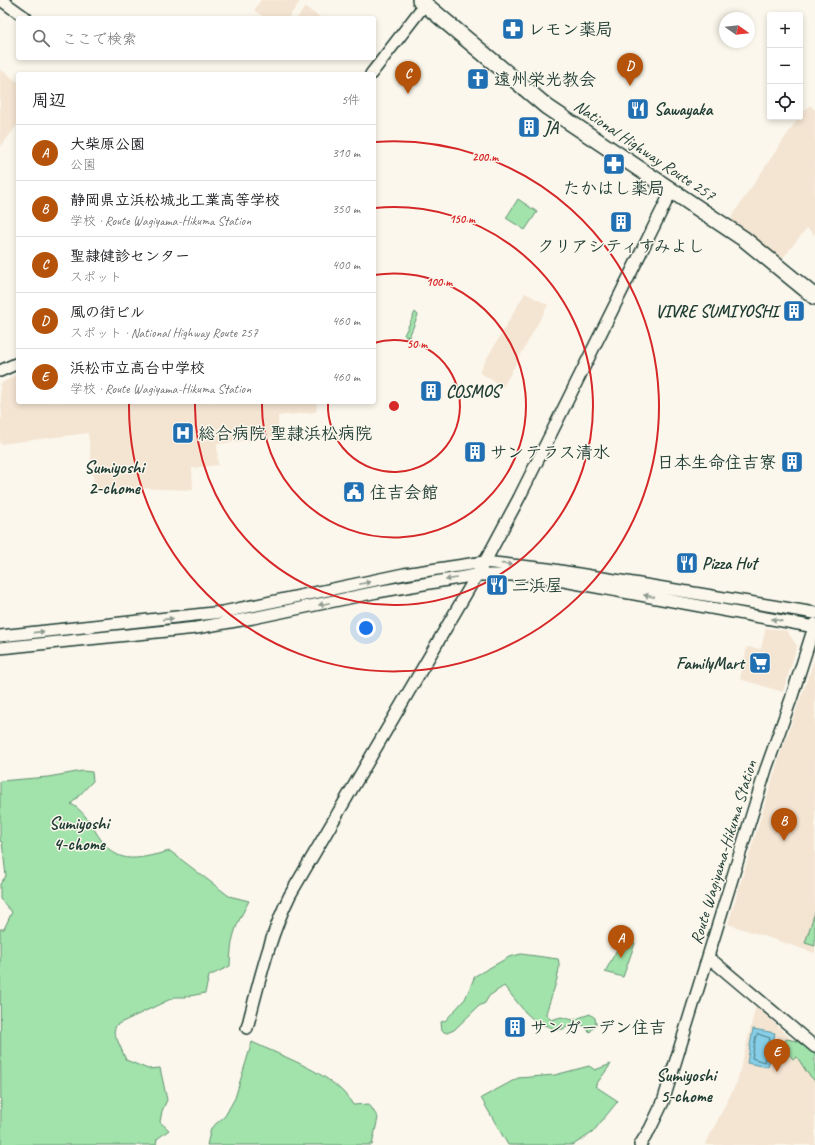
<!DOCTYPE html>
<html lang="ja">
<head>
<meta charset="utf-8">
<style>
	:root { --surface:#fff; --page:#f6f6f6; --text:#202124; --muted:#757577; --line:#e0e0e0; --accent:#b45309 }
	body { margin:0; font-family:Caveat,"Klee One",sans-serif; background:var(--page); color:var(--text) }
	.controls { position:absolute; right:12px; top:12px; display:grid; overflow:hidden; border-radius:4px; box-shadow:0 2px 6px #0003 }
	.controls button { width:36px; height:36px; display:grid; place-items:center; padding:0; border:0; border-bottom:1px solid var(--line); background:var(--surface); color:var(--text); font:20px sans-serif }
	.compass { position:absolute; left:719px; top:12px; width:36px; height:36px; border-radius:50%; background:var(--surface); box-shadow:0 2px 6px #0003; rotate:104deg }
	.you { position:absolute; left:366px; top:628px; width:14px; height:14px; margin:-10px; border:3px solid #fff; border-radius:50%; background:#1a73e8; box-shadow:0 0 0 6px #1a73e833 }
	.badge { display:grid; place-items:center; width:26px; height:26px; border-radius:50%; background:var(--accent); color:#fff; font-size:13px; font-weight:700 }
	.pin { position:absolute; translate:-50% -33px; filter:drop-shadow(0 1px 2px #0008) }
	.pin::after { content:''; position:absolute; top:21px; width:14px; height:12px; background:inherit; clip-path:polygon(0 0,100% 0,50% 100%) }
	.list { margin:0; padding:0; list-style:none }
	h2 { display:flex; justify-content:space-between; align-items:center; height:52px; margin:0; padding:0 16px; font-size:17px }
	h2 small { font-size:13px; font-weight:400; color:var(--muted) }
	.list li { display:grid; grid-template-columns:26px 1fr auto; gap:12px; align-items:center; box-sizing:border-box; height:56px; padding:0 16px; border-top:1px solid var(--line) }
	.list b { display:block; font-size:15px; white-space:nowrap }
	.list p { margin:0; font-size:13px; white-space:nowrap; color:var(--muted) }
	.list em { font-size:13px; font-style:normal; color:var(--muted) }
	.icon { flex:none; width:22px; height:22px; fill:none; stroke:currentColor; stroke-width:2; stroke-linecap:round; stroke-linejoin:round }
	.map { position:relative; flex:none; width:815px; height:1145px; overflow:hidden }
	.search { position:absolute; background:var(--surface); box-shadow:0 2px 6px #0003; left:16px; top:16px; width:360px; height:44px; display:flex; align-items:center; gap:10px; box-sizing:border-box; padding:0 14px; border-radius:4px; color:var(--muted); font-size:15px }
	.panel { position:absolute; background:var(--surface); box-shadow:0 2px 6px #0003; left:16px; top:72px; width:360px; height:332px; border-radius:4px }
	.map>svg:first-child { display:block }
	.built { fill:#f4e4d2 }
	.green { fill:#a2e2ab; stroke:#609070 }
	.water { fill:#87cfe8; stroke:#5d95a0 }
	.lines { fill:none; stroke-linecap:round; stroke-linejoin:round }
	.shore { stroke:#49777c; stroke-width:1 }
	.secondary-casing { stroke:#1f3d34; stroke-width:14 }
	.highway-casing { stroke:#1f3d34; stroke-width:18 }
	.secondary { stroke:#fbf7ec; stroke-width:11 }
	.highway { stroke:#fbf7ec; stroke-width:15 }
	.oneway { fill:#8d9a90 }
	.ring { fill:none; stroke:#d62828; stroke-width:2 }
	.labels { text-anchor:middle; stroke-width:3; stroke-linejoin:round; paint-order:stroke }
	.poi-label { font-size:17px; font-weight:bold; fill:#1f3d34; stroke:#fbf7ec; text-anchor:start }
	.street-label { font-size:17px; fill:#1f3d34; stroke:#fbf7ec }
	.neighbourhood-label { font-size:18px; font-weight:bold; fill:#1f3d34; stroke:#fbf7ec }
	.centre { fill:#d62828; stroke:#fbf7ec; stroke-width:2 }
	.ring-label { font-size:12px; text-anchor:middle; font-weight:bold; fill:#d62828; stroke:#fbf7ec; stroke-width:3; stroke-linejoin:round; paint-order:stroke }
</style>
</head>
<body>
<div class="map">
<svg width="815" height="1145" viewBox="0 0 815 1145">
	<rect width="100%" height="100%" fill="#fbf7ec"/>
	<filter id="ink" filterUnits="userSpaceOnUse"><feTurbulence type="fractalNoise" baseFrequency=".025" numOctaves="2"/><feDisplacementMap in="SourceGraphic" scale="8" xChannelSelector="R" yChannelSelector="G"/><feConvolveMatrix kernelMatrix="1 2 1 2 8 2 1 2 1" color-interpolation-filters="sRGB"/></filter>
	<g filter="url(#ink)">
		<!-- built -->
		<path class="built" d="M261,0H301L288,18H265L254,10Z
			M305,7L321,18H297Z
			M0,69L18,82V124L0,148Z
			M810,105L815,110V235L807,228L782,259L732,220V216L799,117Z
			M525,293L548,305L503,387L479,372Z
			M18,374V402H317L316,412L278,416L279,435L268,438L217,444L218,465L192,468L193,490L136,488L95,492L88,433L0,444V418H2L0,384Z
			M766,628L787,631L797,646L783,692L740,679L747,647L761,649Z
			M815,658V953L728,924L779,758Z
			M756,1006L815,1061V1145H705L737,1082Z"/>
		<!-- green -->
		<path class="green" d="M518,199L537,212L525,230L506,218Z
			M415,312L418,315L409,337L404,335Z
			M83,771L92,772L93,781L71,804C80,808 89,820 94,829C116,867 133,860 170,851L229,896L249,901C235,927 231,936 230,966L209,976L205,993L185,997H175L116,1025L114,1032L126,1060L148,1069L160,1068L167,1100L162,1111L160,1122L169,1130L157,1139L156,1145H1L0,929H4L12,912L0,899V884L6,876L2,842L0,841V781L48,777Z
			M815,912V946L805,943Z
			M626,940L635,943L623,977L605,972L621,942Z
			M521,954L558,959C563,970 549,1001 546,1014L551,1020L561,1017L573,1020L590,1014L595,1018L596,1024L590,1032L583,1025H571L563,1029L556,1030L535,1021L525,1012L504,986L489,996L485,1003L479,1006L454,1030L447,1033L442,1031L441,1022L445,1021L465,999L475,976L509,957Z
			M786,1039L797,1041L815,1053V1081L808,1074L797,1057L793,1059L788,1053L789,1047L785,1042Z
			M252,1042C283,1057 336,1074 353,1105L369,1104L378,1118L372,1145H207L211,1128L225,1116L235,1098Z
			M611,1064L595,1086L618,1101L592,1133L573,1145H508L481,1098L518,1078L555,1075L589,1066L595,1070Z"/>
		<!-- water -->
		<path class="water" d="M753,1029L775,1033L768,1067L747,1063Z"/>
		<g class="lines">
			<!-- shore -->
			<path class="shore" d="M758,1034L770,1038L764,1062L752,1058L756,1036Z"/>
			<!-- secondary casing -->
			<g class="secondary-casing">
				<path id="secondary" d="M1,0L26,18
					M371,74L425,4
					M0,371L18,363
					M0,636L223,612L404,574L484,562L548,569L815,613
					M0,648L196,628L253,618L377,592L476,575H531L815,627
					M708,959L713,961L815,1047
					M247,1028C259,983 269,937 290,895L488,556L519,498L668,198L670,188
					M640,1145L650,1129L663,1102L766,769L791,699L815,624"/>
			</g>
			<!-- highway casing -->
			<g class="highway-casing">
				<path id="highway" d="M420,0L547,107L744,239L815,297"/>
			</g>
			<!-- secondary -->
			<use href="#secondary" class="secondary"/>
			<!-- highway -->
			<use href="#highway" class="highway"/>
		</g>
		<!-- one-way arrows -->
		<defs><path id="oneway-solid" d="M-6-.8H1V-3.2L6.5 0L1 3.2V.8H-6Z"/></defs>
		<g class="oneway">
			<use href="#oneway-solid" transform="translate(507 564) rotate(4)"/>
			<use href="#oneway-solid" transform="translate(451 579) rotate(170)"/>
			<use href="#oneway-solid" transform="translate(365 583) rotate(-12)"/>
			<use href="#oneway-solid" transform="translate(649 596) rotate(-169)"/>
			<use href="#oneway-solid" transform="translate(324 604) rotate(168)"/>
			<use href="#oneway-solid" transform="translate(168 619) rotate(-6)"/>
			<use href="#oneway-solid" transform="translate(777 620) rotate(-169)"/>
			<use href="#oneway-solid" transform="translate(39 632) rotate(-6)"/>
		</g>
	</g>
	<!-- distance rings -->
	<g class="ring">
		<path d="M374 343A66 66 0 1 1 328 403"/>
		<path d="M374 275A132 132 0 1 1 262 403"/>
		<path d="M375 208A199 199 0 1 1 195 403"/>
		<path d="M376 142A265 265 0 1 1 129 404"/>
	</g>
	<!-- icons -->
	<defs>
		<g id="pharmacy-square" transform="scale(1.15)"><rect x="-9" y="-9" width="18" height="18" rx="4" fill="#1f6fb2" stroke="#fbf7ec"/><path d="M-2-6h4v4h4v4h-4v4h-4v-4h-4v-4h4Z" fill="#fff"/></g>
		<g id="church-square" transform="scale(1.15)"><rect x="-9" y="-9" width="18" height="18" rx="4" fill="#1f6fb2" stroke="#fbf7ec"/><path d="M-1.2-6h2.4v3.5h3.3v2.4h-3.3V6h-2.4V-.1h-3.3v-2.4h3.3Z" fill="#fff"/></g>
		<g id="restaurant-square" transform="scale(1.15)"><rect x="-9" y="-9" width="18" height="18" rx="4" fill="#1f6fb2" stroke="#fbf7ec"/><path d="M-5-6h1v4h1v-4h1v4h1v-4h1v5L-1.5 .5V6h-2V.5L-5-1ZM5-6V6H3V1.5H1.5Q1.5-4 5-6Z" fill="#fff"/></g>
		<g id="building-square" transform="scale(1.15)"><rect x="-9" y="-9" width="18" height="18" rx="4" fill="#1f6fb2" stroke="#fbf7ec"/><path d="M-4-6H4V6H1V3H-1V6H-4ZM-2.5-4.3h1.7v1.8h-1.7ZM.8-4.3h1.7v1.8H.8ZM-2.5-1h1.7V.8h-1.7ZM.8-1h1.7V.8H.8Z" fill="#fff"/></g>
		<g id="hospital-square" transform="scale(1.15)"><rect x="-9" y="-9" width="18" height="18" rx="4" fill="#1f6fb2" stroke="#fbf7ec"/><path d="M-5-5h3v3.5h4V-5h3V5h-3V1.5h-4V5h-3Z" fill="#fff"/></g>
		<g id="civic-square" transform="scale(1.15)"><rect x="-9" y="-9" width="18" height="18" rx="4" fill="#1f6fb2" stroke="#fbf7ec"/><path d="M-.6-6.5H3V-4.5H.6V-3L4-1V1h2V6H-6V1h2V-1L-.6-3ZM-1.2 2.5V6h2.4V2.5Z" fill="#fff"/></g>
		<g id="supermarket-square" transform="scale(1.15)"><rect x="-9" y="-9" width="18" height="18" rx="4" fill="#1f6fb2" stroke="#fbf7ec"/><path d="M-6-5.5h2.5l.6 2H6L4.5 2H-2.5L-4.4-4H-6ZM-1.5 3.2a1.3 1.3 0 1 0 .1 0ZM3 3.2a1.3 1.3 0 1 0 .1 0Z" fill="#fff"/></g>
	</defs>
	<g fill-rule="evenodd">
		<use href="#pharmacy-square" x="513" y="29"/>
		<use href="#church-square" x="478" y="79"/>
		<use href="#restaurant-square" x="638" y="109"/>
		<use href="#building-square" x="529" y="127"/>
		<use href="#pharmacy-square" x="614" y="164"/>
		<use href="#building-square" x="621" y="222"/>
		<use href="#building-square" x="794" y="311"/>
		<use href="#building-square" x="431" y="391"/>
		<use href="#hospital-square" x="183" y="433"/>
		<use href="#building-square" x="475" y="452"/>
		<use href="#building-square" x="792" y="462"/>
		<use href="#civic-square" x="354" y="492"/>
		<use href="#restaurant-square" x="687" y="563"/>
		<use href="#restaurant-square" x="497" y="585"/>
		<use href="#supermarket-square" x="760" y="663"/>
		<use href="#building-square" x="515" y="1027"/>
	</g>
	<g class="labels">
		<!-- poi labels -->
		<g class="poi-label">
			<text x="528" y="35">レモン薬局</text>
			<text x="494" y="85">遠州栄光教会</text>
			<text x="654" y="115">Sawayaka</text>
			<text x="544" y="133">JA</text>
			<text x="614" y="194" text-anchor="middle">たかはし薬局</text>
			<text x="621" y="252" text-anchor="middle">クリアシティすみよし</text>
			<text x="778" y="317" text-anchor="end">VIVRE SUMIYOSHI</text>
			<text x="446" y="397">COSMOS</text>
			<text x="198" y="439">総合病院 聖隷浜松病院</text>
			<text x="490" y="458">サンテラス清水</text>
			<text x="776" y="468" text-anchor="end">日本生命住吉寮</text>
			<text x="370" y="498">住吉会館</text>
			<text x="702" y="569">Pizza Hut</text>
			<text x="512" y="591">三浜屋</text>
			<text x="744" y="669" text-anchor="end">FamilyMart</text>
			<text x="530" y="1033">サンガーデン住吉</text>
		</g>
		<!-- street labels -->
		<g class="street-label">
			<text transform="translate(645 150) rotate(34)" y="6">National Highway Route 257</text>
			<text transform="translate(723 852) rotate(-73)" y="6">Route Wagiyama-Hikuma Station</text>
		</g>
		<!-- neighbourhood labels -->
		<g class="neighbourhood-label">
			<text x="114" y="473">Sumiyoshi<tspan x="114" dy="21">2-chome</tspan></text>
			<text x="79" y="829">Sumiyoshi<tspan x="79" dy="21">4-chome</tspan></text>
			<text x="686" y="1081">Sumiyoshi<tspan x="686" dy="21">5-chome</tspan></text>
		</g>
	</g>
	<circle cx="394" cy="406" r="6" class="centre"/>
	<g class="ring-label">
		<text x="485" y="161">200 m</text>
		<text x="462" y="223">150 m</text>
		<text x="439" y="286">100 m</text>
		<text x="417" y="348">50 m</text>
	</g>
</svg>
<div class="controls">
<button>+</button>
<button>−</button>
<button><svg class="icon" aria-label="locate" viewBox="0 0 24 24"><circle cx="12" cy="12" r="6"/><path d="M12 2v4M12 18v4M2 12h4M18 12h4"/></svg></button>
</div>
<svg class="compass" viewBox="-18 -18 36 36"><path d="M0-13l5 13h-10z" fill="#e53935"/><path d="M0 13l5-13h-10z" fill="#757577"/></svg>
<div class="you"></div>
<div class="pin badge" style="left:621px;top:958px">A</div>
<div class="pin badge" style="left:784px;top:841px">B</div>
<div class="pin badge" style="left:408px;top:94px">C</div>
<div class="pin badge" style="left:630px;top:86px">D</div>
<div class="pin badge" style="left:777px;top:1072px">E</div>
<div class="search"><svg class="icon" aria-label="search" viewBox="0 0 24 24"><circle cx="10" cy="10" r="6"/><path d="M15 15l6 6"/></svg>ここで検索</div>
<section class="panel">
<h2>周辺<small>5件</small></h2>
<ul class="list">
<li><span class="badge">A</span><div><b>大柴原公園</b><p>公園</p></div><em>310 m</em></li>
<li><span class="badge">B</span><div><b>静岡県立浜松城北工業高等学校</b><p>学校 · Route Wagiyama-Hikuma Station</p></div><em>350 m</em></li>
<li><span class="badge">C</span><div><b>聖隷健診センター</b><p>スポット</p></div><em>400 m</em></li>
<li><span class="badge">D</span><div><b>風の街ビル</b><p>スポット · National Highway Route 257</p></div><em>460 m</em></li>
<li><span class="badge">E</span><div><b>浜松市立高台中学校</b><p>学校 · Route Wagiyama-Hikuma Station</p></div><em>460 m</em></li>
</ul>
</section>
</div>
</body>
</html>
